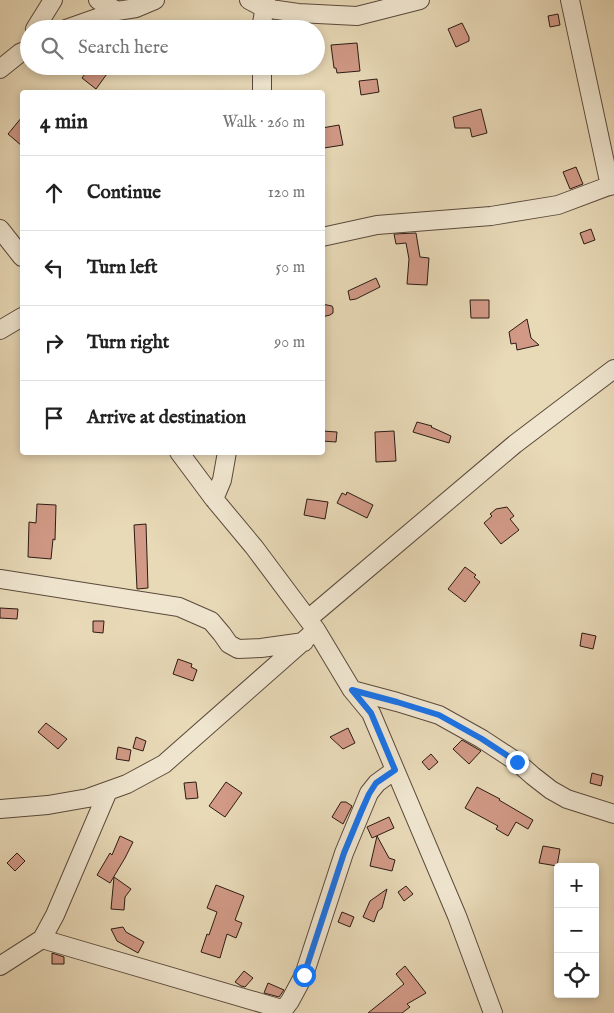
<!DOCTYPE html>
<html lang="en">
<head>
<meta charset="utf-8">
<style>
	:root { --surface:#fff; --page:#f2f2f2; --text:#222; --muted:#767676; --line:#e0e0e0 }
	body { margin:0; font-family:"IM FELL English",serif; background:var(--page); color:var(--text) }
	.controls { position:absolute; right:15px; bottom:15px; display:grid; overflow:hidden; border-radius:5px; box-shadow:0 2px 8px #0003 }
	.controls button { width:45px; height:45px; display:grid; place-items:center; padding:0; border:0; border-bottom:1px solid var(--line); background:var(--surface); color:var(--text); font:25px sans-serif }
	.stop { position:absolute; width:15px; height:15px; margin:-11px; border:4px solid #1a73e8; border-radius:50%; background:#fff }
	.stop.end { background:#1a73e8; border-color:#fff; box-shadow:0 1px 5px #0008 }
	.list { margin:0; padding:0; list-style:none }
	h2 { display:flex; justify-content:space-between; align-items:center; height:65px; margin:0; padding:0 20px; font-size:21px }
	h2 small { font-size:16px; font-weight:400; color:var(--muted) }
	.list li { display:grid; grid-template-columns:32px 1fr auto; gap:15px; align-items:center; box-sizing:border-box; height:75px; padding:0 20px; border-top:1px solid var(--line) }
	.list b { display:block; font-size:19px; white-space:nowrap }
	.list em { font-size:16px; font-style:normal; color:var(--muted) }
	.icon { flex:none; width:28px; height:28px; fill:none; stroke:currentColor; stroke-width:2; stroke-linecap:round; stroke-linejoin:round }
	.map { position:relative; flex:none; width:614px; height:1013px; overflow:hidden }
	.search { position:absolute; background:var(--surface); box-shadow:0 2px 8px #0003; left:20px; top:20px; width:305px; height:55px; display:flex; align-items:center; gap:12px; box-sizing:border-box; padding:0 18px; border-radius:28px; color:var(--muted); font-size:19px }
	.panel { position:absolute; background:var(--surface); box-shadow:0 2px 8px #0003; left:20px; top:90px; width:305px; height:365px; border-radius:5px }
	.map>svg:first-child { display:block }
	.building { fill:#d19986; stroke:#2b1b13 }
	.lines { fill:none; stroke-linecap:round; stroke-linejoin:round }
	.minor-casing { stroke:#5a4a3c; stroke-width:20 }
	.minor { stroke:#f0e6d0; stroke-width:18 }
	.route { stroke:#1a73e8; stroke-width:6 }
</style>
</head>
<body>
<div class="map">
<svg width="614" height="1013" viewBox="0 0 614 1013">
	<rect width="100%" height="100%" fill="#e8d9b7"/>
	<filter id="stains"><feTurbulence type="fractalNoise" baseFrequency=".004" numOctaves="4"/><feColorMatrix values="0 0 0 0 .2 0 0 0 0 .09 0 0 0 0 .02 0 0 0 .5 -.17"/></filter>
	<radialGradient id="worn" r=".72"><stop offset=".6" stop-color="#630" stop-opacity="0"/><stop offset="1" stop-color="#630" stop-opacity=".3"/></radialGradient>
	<!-- building -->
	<path class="building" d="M558,14L560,25L550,27L548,16Z
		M462,23L469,37V41L456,47L448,29Z
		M357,43L360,71L337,73L336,68H334L331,45Z
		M91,66H102L109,71L96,89L82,78Z
		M377,79L379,92L361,95L359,81Z
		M481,109L487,133L472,137L470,128H455L453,117Z
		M22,117V146L8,134Z
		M339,125L343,145L324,148L322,141V128Z
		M576,167L583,184L570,189L563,172Z
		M591,229L595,240L584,244L580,233Z
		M416,233L420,257L429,258L427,285L407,284L409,259L406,243L396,244L394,234Z
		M376,278L380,287L356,299L350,300L348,291Z
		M470,300H489V318H471Z
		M322,304L332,306L333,308V313L330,315L322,317Z
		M527,319L531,338L539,345L517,350L516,343L511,344L509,332Z
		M417,422L432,426L431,427L451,436L449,443L413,432Z
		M322,431L337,432L336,442L322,441Z
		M394,431L396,461L376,462L375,432Z
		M347,492L373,505L367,518L337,503L342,493L346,495Z
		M307,499L328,502L325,519L304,515Z
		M37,504L56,505L55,540L53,539L51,559L28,557L29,522L36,523Z
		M507,507L514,516L510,519L519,530L501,544L484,523L492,516L490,514L496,509Z
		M146,524L148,588L137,589L134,525Z
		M465,567L476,575L474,577L480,582L465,602L448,589Z
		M0,608L18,609L17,619L0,618Z
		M93,621H104L103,633L93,632Z
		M582,633L596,636L593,649L580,646Z
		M178,659L192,664L191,667L197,670L193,681L173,674Z
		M46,723L67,739L58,749L38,732Z
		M348,728L355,743L343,749L330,737Z
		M136,737L146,741L143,751L133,748Z
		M462,740L481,751L469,764L453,749Z
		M118,747L131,750L129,761L116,759Z
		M431,754L438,762L429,770L422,762Z
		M592,773L603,776L601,786L590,783Z
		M196,782L198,798L186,799L184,783Z
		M226,782L242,793L225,817L209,806Z
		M477,787L500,799L499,800L533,820L528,829L516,822L508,836L496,829L498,826L465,808Z
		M341,802H346L352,806L343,824L332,817Z
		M389,817L394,828L372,838L367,827Z
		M120,836L133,842L125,858L110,883L97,875L110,853L112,855Z
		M377,836L389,858L395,860L392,871L370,866Z
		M543,846L560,849L557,866L539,863Z
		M17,853L25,861L15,871L7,863Z
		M114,877L131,889L125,897L124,910L111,909Z
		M216,885L244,896L235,920L242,923L236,938L227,934L220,958L201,952L207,934L209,935L217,912L207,908Z
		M406,886L413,894L404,901L398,892Z
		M387,889L382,908L378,911L374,922L363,917L370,901Z
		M342,912L354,917L350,927L338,922Z
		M123,927L126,932L144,942L138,953L117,941L111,929Z
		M52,953L64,957V964H52Z
		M405,966L426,993L407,1004L410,1007L402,1013H368L404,984L396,974Z
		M244,971L253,978L245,987L241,986L235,982Z
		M268,983L284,990L279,997L264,993Z"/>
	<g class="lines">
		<!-- minor casing -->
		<g class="minor-casing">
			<path id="minor" d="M98,0L117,11
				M249,0L264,8L298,13L357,16L420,0
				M570,0L610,186
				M35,29L53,0
				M66,29L117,11L136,8L155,0
				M261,29L266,0
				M262,66V92
				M0,69L20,53L29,49
				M0,229L22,257
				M322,237L377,225L491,216L558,205L614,184
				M0,330L22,317
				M179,452L214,499L254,547L316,630L352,690L371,713L457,916L493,1013
				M214,499L222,480L227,452
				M0,579L179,607L211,621L222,634L229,644L238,649L261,648L304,642
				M308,619L515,444L614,369
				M352,690L397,702L439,715L482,739L517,762L533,776L551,790L567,799L614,814
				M0,809L48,805L88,798L127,784L164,764L316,630
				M42,939L278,1008L284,1009L290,1001L304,975L344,853L369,793L377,783L395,770
				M0,966L42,939L55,915L108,791"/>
		</g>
		<!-- minor -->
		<use href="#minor" class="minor"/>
	</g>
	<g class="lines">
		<!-- route -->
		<path class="route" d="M304,975L344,853L361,812L369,794L376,783L395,770L371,713L352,690L397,702L439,715L482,739L517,762"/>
	</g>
	<rect width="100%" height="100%" filter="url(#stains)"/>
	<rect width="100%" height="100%" fill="url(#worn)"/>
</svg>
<div class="controls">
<button>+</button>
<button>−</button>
<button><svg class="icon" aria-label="locate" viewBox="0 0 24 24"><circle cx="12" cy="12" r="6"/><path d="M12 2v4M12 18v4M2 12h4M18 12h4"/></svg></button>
</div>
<div class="stop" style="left:304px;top:975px"></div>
<div class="stop end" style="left:517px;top:762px"></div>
<div class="search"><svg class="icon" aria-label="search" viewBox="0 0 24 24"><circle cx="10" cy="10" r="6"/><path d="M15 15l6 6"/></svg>Search here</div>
<section class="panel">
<h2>4 min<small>Walk · 260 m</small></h2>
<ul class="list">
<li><svg class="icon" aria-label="ahead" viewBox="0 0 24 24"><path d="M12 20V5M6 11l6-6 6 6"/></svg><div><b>Continue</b></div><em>120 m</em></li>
<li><svg class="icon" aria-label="left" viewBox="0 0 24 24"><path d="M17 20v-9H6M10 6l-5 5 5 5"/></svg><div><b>Turn left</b></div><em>50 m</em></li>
<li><svg class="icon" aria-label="right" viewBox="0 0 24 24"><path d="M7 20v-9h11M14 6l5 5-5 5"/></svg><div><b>Turn right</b></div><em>90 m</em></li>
<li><svg class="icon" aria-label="arrive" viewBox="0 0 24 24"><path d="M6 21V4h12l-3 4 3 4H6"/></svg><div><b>Arrive at destination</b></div></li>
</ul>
</section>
</div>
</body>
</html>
